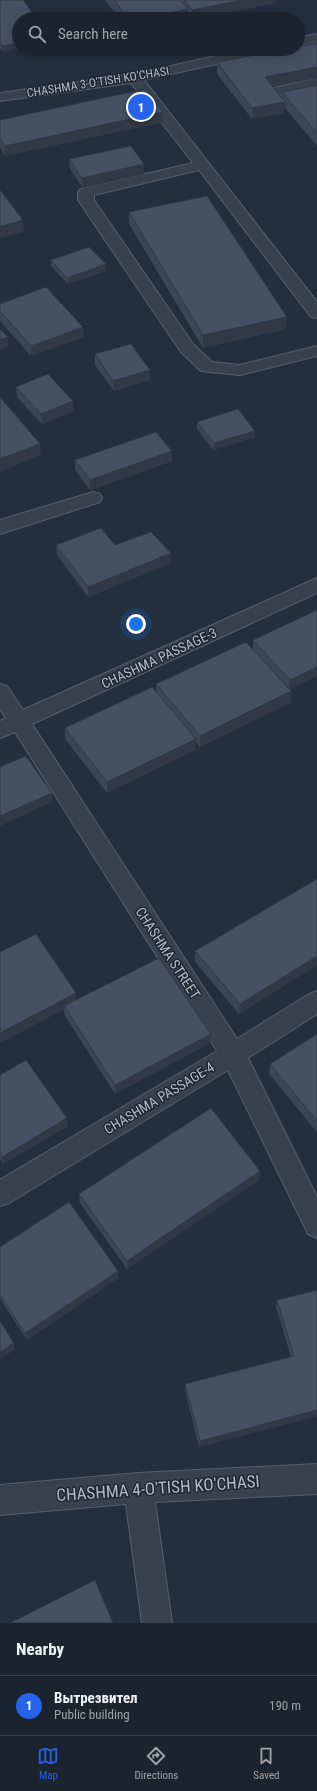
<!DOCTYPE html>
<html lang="en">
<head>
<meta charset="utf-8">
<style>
	:root { --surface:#1b232e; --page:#282f3a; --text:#f1f3f6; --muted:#a0a4aa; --line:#39404a; --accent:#2563eb }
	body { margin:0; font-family:"Roboto Condensed",sans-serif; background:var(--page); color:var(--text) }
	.you { position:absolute; left:136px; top:624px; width:14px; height:14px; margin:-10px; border:3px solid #fff; border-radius:50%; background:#1a73e8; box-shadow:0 0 0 6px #1a73e833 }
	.badge { display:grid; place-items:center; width:26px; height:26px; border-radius:50%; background:var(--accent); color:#fff; font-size:13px; font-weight:700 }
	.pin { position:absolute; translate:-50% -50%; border:2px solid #fff; box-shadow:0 1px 4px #0006 }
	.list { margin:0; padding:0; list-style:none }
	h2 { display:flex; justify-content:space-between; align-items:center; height:52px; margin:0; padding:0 16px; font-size:17px }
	h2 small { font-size:13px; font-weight:400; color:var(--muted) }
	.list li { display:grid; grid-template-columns:26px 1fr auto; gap:12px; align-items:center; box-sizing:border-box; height:60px; padding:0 16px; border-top:1px solid var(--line) }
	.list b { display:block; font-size:15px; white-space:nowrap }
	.list p { margin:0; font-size:13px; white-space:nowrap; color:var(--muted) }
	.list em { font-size:13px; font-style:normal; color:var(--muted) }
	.icon { flex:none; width:22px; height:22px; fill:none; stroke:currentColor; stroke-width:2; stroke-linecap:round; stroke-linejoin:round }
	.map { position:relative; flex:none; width:317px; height:1623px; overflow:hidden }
	.search { position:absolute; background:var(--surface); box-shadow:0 2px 10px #0003; left:12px; right:12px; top:12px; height:44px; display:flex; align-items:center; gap:10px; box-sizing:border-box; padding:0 14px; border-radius:22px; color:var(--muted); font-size:15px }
	.sheet { height:112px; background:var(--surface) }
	nav { display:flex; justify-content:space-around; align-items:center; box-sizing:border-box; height:56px; border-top:1px solid var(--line); background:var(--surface); font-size:11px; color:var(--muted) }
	nav a { display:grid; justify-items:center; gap:2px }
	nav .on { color:var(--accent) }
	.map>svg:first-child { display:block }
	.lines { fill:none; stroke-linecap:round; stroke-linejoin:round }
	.minor-casing { stroke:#565f6c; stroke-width:2 }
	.minor { fill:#38414e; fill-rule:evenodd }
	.wall { fill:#3b4654 }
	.shaded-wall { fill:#303945 }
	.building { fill:#455162; stroke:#303945 }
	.labels { text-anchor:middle; stroke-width:3; stroke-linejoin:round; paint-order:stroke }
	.far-street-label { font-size:12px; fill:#b4bcc9; stroke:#1d2633 }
	.street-label { font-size:14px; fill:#b4bcc9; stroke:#1d2633 }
	.near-street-label { font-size:17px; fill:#b4bcc9; stroke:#1d2633 }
</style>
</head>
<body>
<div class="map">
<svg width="317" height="1623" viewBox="0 0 317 1623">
	<rect width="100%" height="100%" fill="#242f3e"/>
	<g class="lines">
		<!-- minor casing -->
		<g class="minor-casing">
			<path id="minor" d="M317,34V42L298,46V38Z
				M247,49H273L271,52L266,53L144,80L317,302V318L311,317L199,170L94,195V200L193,344L212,362L240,365L317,346V356L240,375L201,371L181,352L78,200V192L81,189L193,163L131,83L0,101V93L135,74Z
				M317,78V86L280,95L275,94L273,91L275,88Z
				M93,492L100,494L102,498L100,502L0,534V520Z
				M317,578V593L32,724L237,1039L309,994L317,991V1014L248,1058L317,1197V1238L308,1234L228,1070L9,1203L0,1206V1180L217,1051L15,732L0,738V721L6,718L0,709V684L7,686L23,710Z
				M317,1464V1494L155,1502L172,1623H142L126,1504L0,1515V1485L138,1473Z"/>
		</g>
		<!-- minor -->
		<use href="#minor" class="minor"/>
	</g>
	<!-- wall -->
	<path class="wall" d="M0,0L3,52L0,48Z
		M105,0H276V3L195,19H192L188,14V19H120Z
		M217,62L317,78L272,87L281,98L282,92L317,85V146L284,107V113L252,119L217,74Z
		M0,120L163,122L5,156L0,147Z
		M69,159L144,174L83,188L70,169Z
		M129,212L286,329L203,348L129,224Z
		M51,260L106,271L68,284L51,266Z
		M0,304L84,337L31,356L0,321Z
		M95,354L150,380L114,391L95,365Z
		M16,387L74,411L42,424L17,397Z
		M197,422L255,431V437L213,450L197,429Z
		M75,460L172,461L90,490L75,470Z
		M56,545H115L171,563L88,597L57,555Z
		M317,610L289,689L291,691L290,703L200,747L196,742L195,750L107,793L65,739V728L156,692V684L253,649V640Z
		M317,879V965L239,1014L195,962V951Z
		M76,993V999L211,1034L210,1043L115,1094L65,1016L64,1009L0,1043Z
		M317,1034V1130L316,1131L269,1074L270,1064Z
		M0,1075L68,1126L3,1164L0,1159Z
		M260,1171L259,1180L127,1269L80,1203L79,1194Z
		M0,1247L118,1271V1278L27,1340L0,1299Z
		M277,1300L317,1416L199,1447L185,1391V1384L291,1357L276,1307Z"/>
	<!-- shaded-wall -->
	<path class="shaded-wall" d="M243,0H276V3L192,19V10Z
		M188,9V19H141Z
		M19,43V49L3,52V46Z
		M317,67V78L264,88L265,77Z
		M285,102L284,113L252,119V108Z
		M163,112V122L5,156V146Z
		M144,164V174L83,188L82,178Z
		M23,220L24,232L0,238V227Z
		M106,264V271L68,284L67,278Z
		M287,317L286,329L203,348V335Z
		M83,327L84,337L31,356V346Z
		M8,337V347L0,350V340Z
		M150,370V380L114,391L113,381Z
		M73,401L74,411L42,424L41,414Z
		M255,431V437L213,450L214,443Z
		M40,444L41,455L0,472V459Z
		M172,451V461L90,490V480Z
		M171,553V563L88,597V587Z
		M317,667V676L289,690L290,680Z
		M291,691L290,703L200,747V736Z
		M196,739L195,750L107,793V782Z
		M52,793V802L0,826V816Z
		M317,956V965L239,1014L240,1004Z
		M76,993L77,1003L64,1006V1009L0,1043V1033Z
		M211,1034L210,1043L115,1094V1085Z
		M67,1118L68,1126L3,1164L2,1157Z
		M260,1171L259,1180L127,1269V1261Z
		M118,1271V1278L27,1340L25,1333Z
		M14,1343L15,1349L0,1360V1352Z
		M317,1410V1416L199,1447L200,1441Z"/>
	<!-- building -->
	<path class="building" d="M0,0H23L37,19H19V43L3,46L0,42Z
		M114,0H180L188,9L141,19H129Z
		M184,0H243L192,10Z
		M317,43V67L265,77L285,102L252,108L217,62L287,49H298V47Z
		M317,85V133L282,92Z
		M145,89L163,112L5,146L0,139V120Z
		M131,146L144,164L82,178L69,159Z
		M0,190L23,220L0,227Z
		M207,196L287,317L203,335L129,212Z
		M89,247L106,264L67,278L51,260Z
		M46,287L83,327L31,346L0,311V304Z
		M0,329L8,337L0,340Z
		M131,344L150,370L113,381L95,354Z
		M48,374L73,401L41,414L16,387Z
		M0,397L40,444L0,459Z
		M238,409L255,431L214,443L197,422Z
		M156,432L172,451L90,480L75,460Z
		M101,528L115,545L151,532L171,553L88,587L56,545Z
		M317,610V667L290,680L253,640Z
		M246,642L291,691L200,736L156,684Z
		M152,687L196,739L107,782L65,728Z
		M26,756L52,793L0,816V767Z
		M317,879V956L240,1004L195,951Z
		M36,934L76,993L0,1033V952Z
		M159,958L211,1034L115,1085L64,1006Z
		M317,1034V1121L270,1064Z
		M26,1060L67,1118L2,1157L0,1154V1075Z
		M211,1108L260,1171L127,1261L79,1194Z
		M69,1202L118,1271L25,1333L0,1295V1247Z
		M317,1290V1410L200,1441L185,1384L294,1356L277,1300Z
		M0,1321L14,1343L0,1352Z
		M95,1580L113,1623H10Z"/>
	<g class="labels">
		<!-- far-street labels -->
		<g class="far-street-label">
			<text transform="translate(98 82) rotate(-9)" y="4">CHASHMA 3-O'TISH KO'CHASI</text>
		</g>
		<!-- street labels -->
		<g class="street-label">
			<text transform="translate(159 658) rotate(-25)" y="5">CHASHMA PASSAGE-3</text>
			<text transform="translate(168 953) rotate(57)" y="5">CHASHMA STREET</text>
			<text transform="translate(159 1098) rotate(-31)" y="5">CHASHMA PASSAGE-4</text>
		</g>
		<!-- near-street labels -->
		<g class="near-street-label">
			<text transform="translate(158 1488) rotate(-4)" y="6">CHASHMA 4-O'TISH KO'CHASI</text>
		</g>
	</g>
</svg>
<div class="you"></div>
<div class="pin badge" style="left:141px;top:107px">1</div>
<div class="search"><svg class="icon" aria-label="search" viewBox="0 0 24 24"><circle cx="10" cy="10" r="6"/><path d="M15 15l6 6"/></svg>Search here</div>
</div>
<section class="sheet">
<h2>Nearby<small></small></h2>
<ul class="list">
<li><span class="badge">1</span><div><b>Вытрезвител</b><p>Public building</p></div><em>190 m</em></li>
</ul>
</section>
<nav>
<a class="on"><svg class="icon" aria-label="map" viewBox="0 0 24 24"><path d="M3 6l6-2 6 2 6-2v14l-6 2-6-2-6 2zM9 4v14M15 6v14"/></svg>Map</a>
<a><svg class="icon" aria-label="directions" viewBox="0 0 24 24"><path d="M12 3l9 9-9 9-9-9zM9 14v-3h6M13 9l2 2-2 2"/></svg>Directions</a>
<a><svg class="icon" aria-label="saved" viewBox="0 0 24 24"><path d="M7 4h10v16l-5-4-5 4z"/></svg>Saved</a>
</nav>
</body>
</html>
